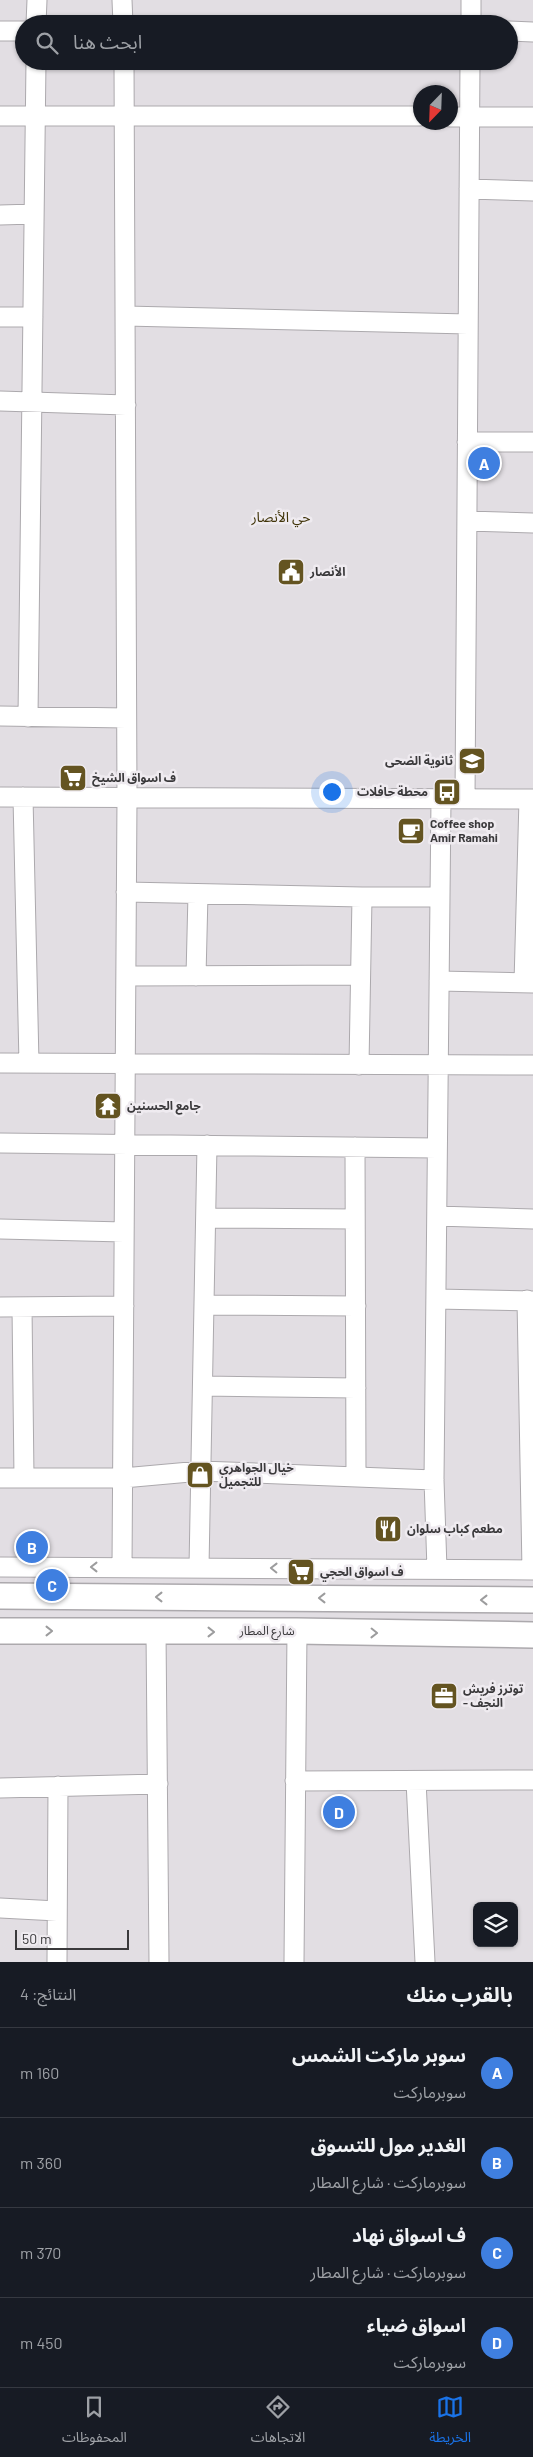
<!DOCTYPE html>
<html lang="ar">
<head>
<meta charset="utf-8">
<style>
	:root { --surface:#171b24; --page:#242831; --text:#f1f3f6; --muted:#9ea1a6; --line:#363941; --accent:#1a73e8 }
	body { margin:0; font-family:Barlow,"Noto Sans Arabic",sans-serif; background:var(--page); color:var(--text); direction:rtl }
	.controls { position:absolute; right:15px; bottom:15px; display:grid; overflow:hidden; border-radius:8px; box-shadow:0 1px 4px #0004 }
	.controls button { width:45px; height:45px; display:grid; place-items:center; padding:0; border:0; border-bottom:1px solid var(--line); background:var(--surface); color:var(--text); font:25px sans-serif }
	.compass { position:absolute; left:413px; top:85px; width:45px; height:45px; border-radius:50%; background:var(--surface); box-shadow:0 1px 4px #0004; rotate:203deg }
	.scale { position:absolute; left:15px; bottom:12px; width:114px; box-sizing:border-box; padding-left:5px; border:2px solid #3a393b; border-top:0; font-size:14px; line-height:18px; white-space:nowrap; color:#3a393b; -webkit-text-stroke:4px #efebf0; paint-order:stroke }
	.you { position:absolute; left:331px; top:791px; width:18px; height:18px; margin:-12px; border:4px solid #fff; border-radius:50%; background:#1a73e8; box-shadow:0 0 0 8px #1a73e833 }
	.badge { display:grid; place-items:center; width:32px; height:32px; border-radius:50%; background:var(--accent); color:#fff; font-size:16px; font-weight:700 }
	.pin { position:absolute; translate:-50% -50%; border:2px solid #fff; box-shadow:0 1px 5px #0006 }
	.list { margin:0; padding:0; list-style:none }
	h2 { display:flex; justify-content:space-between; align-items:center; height:65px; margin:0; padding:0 20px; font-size:21px }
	h2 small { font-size:16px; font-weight:400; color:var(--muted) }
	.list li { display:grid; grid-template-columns:32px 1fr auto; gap:15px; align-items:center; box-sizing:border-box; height:90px; padding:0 20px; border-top:1px solid var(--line) }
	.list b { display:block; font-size:19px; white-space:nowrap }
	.list p { margin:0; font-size:16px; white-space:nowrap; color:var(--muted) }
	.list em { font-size:16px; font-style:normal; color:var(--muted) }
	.icon { flex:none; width:28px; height:28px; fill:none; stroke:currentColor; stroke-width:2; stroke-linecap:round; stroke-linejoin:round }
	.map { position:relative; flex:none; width:533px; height:1962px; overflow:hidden; direction:ltr }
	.search { position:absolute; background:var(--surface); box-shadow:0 1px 4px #0004; left:15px; right:15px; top:15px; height:55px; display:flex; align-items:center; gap:12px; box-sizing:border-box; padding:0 18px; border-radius:28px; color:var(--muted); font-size:19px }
	.sheet { height:425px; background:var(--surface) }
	nav { display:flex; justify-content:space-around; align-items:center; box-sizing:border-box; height:70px; border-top:1px solid var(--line); background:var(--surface); font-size:14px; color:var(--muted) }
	nav a { display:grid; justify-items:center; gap:2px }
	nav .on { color:var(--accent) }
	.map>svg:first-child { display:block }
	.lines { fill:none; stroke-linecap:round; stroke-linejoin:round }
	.minor-casing { stroke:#aca9ad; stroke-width:21 }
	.major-casing { stroke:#aca9ad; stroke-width:28 }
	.minor { stroke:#fff; stroke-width:19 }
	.major { stroke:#fff; stroke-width:25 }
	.oneway { stroke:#9c9c9d }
	.labels { text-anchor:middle; stroke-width:5; stroke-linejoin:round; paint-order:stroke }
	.poi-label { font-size:12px; font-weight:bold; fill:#3a393b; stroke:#efebf0; text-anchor:start }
	.street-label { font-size:12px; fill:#3a393b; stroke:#efebf0 }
	.neighbourhood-label { font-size:14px; fill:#403409; stroke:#efebf0 }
</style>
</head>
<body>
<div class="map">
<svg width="533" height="1962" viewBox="0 0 533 1962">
	<rect width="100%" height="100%" fill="#e2dee3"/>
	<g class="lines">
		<!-- minor casing -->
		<g class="minor-casing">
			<path id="minor" d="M122,0L123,24
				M36,24L37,0
				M471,24V0
				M0,31H24
				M509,31L533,32
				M0,116H420
				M450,117H533
				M469,189L533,191
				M0,215L34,214
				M125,316L468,324
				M0,317H33
				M0,401L126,405
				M467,442H533
				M467,521L533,523
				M0,716L126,718
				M28,717L36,61
				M0,797L533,799
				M23,797L29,1063
				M465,799L470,61
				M126,892L362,897
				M126,976L360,975
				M196,976L198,894
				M439,981L533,983
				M524,983L529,799
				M0,1063L533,1065
				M359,1065L362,897H440
				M0,1143L437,1148
				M355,1147L356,1477
				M437,1216L533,1219
				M206,1218L355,1219
				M0,1229L124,1232
				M436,1299L533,1301
				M527,1300L532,1570
				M204,1305L356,1306
				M0,1307L124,1306
				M22,1307L24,1478
				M203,1386L356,1388
				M0,1478H123L201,1471L434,1480
				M0,1567L533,1570
				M122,1567L127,798L124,61
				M199,1567L207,1145
				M437,1569L434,1480L441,799
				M156,1632L159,1962
				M295,1781L533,1780
				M416,1781L425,1962
				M0,1788L158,1784
				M0,1908L57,1911
				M57,1962L58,1786
				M294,1962L297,1631"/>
		</g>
		<!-- major casing -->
		<g class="major-casing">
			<path id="major" d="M0,1596L533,1600
				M0,1631H297L533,1635"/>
		</g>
		<!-- minor -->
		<use href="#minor" class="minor"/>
		<!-- major -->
		<use href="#major" class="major"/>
	</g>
	<!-- one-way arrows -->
	<defs><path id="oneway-chevron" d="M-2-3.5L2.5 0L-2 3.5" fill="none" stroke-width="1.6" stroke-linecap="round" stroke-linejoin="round" transform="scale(1.25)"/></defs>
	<g class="oneway">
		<use href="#oneway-chevron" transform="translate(94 1567) rotate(180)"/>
		<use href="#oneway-chevron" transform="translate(274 1568) rotate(-179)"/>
		<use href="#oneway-chevron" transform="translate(159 1597) rotate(-180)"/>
		<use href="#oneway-chevron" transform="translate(322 1598) rotate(-180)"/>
		<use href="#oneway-chevron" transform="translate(484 1600) rotate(-180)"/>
		<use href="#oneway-chevron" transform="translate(49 1631)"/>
		<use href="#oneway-chevron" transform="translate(211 1632)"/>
		<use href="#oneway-chevron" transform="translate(374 1633) rotate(1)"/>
	</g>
	<!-- icons -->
	<defs>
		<g id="civic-square" transform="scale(1.4375)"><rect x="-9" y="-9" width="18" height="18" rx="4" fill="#645421" stroke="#efebf0"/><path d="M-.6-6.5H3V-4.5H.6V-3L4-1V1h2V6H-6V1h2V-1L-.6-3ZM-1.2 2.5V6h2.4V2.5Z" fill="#fff"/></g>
		<g id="school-square" transform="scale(1.4375)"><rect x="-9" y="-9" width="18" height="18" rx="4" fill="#645421" stroke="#efebf0"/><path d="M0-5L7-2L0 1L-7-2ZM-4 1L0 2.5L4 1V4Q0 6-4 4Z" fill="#fff"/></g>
		<g id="supermarket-square" transform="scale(1.4375)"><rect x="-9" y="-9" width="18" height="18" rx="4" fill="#645421" stroke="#efebf0"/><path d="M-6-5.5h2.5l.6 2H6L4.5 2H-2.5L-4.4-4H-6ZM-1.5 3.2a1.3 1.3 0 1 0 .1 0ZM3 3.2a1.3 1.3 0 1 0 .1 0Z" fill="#fff"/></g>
		<g id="bus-square" transform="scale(1.4375)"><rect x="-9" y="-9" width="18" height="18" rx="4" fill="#645421" stroke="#efebf0"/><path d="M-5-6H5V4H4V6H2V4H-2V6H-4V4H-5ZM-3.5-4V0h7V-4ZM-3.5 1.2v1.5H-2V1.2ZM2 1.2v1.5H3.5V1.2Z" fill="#fff"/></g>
		<g id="cafe-square" transform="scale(1.4375)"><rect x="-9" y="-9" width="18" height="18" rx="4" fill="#645421" stroke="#efebf0"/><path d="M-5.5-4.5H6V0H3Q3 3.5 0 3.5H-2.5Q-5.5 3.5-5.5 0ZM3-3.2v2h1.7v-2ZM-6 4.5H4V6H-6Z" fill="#fff"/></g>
		<g id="temple-square" transform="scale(1.4375)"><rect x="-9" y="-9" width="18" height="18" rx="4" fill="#645421" stroke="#efebf0"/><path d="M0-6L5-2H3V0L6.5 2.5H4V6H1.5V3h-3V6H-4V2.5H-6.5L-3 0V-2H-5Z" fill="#fff"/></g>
		<g id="shop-square" transform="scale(1.4375)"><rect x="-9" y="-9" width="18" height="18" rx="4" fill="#645421" stroke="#efebf0"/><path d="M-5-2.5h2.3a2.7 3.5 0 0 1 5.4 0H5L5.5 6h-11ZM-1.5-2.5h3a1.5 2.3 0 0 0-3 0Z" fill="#fff"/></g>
		<g id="restaurant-square" transform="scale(1.4375)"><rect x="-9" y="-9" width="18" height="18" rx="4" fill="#645421" stroke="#efebf0"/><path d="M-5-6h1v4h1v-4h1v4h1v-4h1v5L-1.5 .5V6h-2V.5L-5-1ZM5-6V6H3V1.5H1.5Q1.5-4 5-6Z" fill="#fff"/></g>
		<g id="office-square" transform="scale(1.4375)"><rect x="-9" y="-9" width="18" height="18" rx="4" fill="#645421" stroke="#efebf0"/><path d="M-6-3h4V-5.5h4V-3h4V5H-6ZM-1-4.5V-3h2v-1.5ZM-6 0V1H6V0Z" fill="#fff"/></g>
	</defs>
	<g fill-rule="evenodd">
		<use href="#civic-square" x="291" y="572"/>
		<use href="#school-square" x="472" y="761"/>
		<use href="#supermarket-square" x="73" y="778"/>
		<use href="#bus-square" x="447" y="792"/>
		<use href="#cafe-square" x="411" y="831"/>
		<use href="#temple-square" x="108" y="1106"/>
		<use href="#shop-square" x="200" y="1475"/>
		<use href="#restaurant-square" x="388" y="1529"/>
		<use href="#supermarket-square" x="301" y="1572"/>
		<use href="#office-square" x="444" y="1696"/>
	</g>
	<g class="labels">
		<!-- poi labels -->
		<g class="poi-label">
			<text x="310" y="576">الأنصار</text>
			<text x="453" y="765" text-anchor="end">ثانوية الضحى</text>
			<text x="92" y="782">ف اسواق الشيخ</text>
			<text x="428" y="796" text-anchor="end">محطة حافلات</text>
			<text x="430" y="828">Coffee shop<tspan x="430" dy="14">Amir Ramahi</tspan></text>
			<text x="127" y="1110">جامع الحسنين</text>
			<text x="219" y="1472">خيال الجواهري<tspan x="219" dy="14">للتجميل</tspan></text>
			<text x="407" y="1533">مطعم كباب سلوان</text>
			<text x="320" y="1576">ف اسواق الحجي</text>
			<text x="463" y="1693">توترز فريش<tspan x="463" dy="14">- النجف</tspan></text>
		</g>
		<!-- street labels -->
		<g class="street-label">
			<text x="267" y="1635">شارع المطار</text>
		</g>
		<!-- neighbourhood labels -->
		<g class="neighbourhood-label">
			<text x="281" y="522">حي الأنصار</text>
		</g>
	</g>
</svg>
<div class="controls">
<button><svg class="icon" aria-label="layers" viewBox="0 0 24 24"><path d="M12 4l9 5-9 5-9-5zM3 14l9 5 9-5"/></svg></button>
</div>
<svg class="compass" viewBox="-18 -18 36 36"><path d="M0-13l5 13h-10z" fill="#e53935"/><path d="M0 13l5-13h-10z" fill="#9ea1a6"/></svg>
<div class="scale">50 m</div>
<div class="you"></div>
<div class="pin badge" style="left:484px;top:463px;background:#3f7fe0">A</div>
<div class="pin badge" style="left:32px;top:1547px;background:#3f7fe0">B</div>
<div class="pin badge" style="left:52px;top:1585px;background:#3f7fe0">C</div>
<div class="pin badge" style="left:339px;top:1812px;background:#3f7fe0">D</div>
<div class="search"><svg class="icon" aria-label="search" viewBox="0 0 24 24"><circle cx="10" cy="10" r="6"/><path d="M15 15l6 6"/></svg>ابحث هنا</div>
</div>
<section class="sheet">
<h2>بالقرب منك<small>النتائج: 4</small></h2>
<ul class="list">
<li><span class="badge" style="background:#3f7fe0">A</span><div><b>سوبر ماركت الشمس</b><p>سوبرماركت</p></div><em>160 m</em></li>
<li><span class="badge" style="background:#3f7fe0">B</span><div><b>الغدير مول للتسوق</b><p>سوبرماركت · شارع المطار</p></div><em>360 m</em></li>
<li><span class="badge" style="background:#3f7fe0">C</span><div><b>ف اسواق نهاد</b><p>سوبرماركت · شارع المطار</p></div><em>370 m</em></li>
<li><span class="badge" style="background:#3f7fe0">D</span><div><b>اسواق ضياء</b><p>سوبرماركت</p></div><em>450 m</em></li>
</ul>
</section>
<nav>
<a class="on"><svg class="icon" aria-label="map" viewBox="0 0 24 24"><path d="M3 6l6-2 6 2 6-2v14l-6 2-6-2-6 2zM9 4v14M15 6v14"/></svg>الخريطة</a>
<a><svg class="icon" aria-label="directions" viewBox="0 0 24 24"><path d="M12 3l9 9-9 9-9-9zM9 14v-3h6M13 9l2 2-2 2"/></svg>الاتجاهات</a>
<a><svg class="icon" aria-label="saved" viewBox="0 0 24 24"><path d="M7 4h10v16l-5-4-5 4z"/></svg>المحفوظات</a>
</nav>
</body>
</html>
